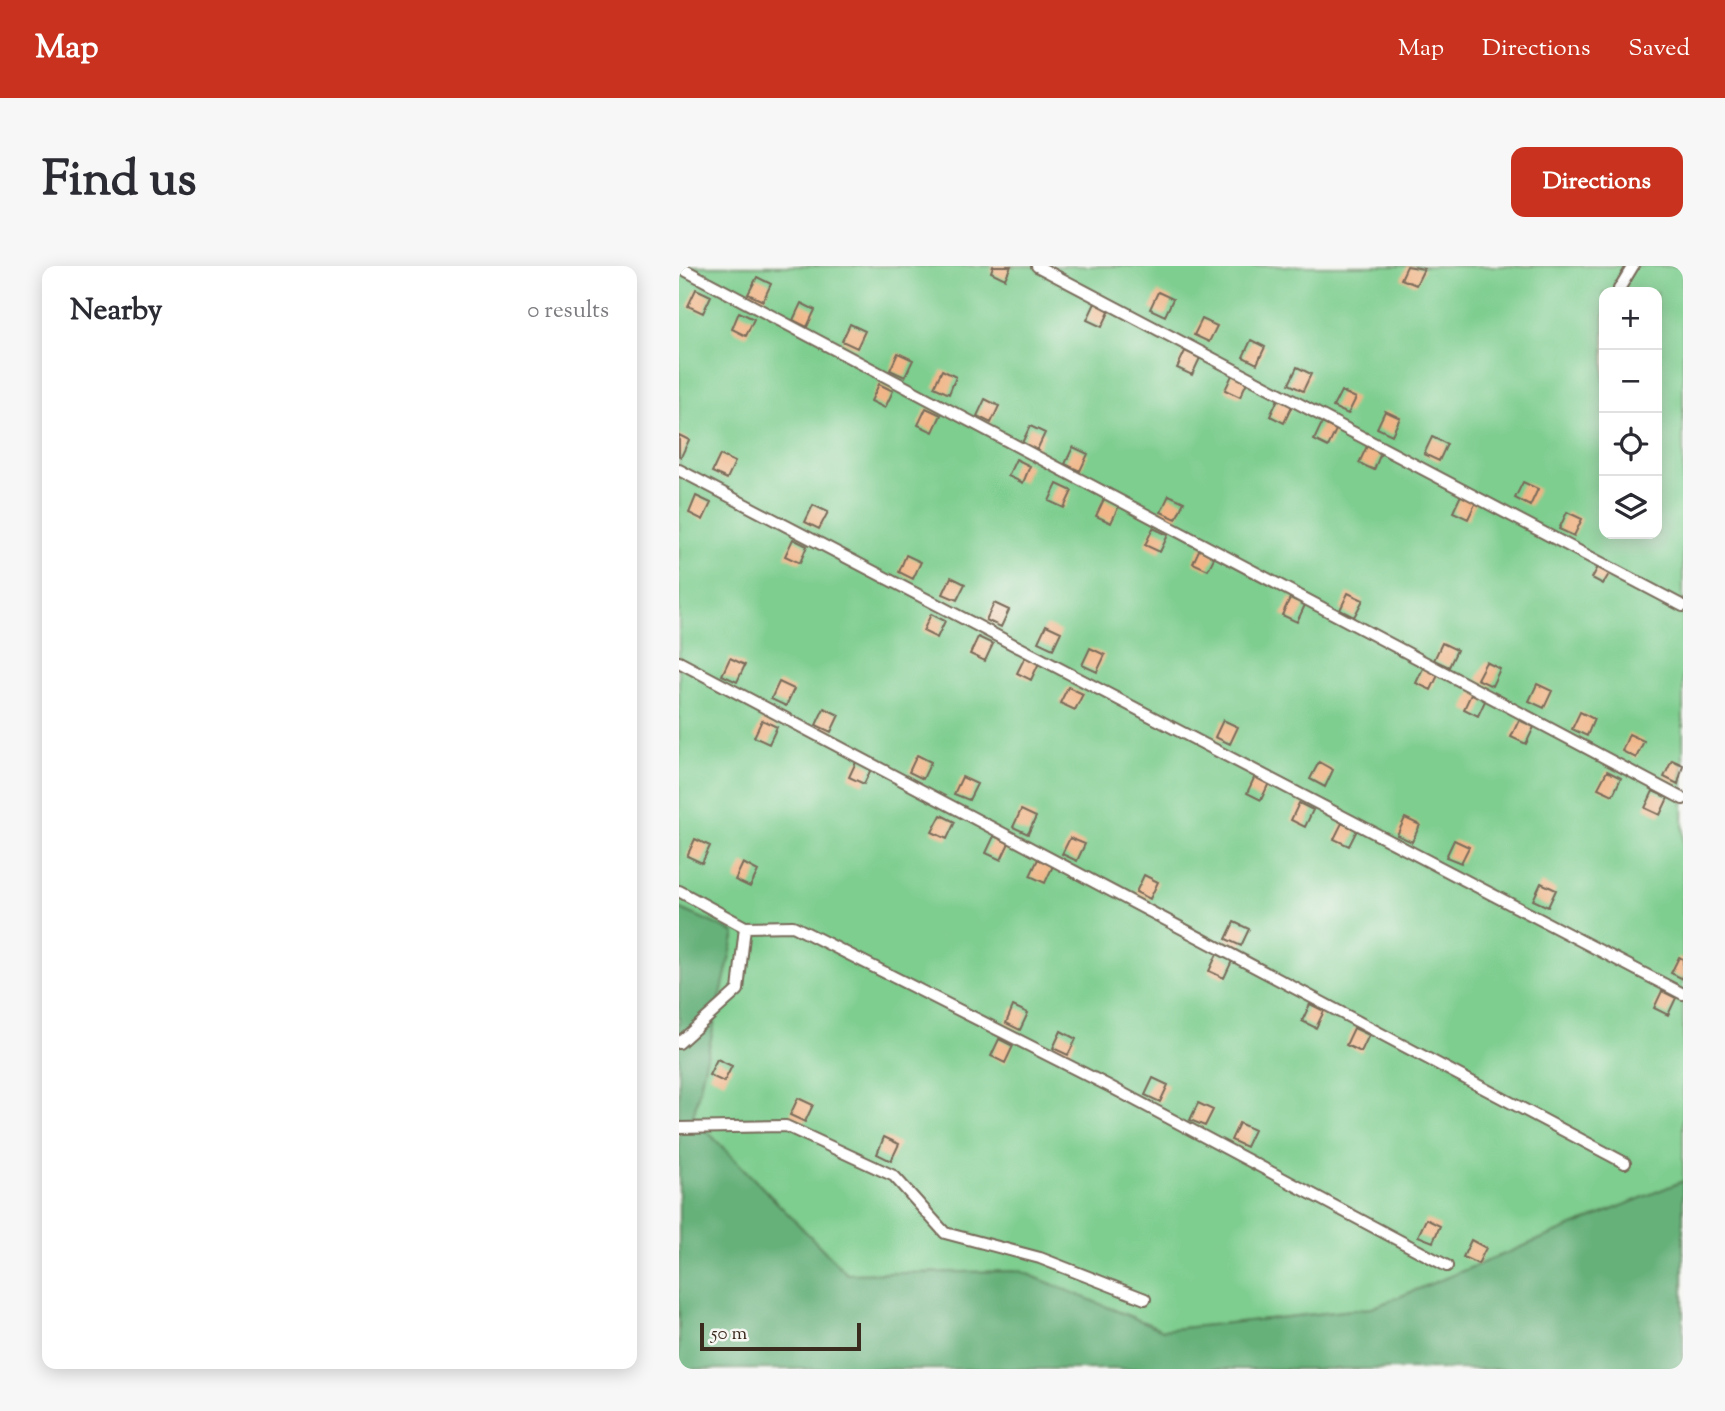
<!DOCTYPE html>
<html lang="en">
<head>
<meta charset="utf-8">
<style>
	:root { --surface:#fff; --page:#f7f7f7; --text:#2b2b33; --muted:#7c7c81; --line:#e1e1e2; --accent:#c8321e }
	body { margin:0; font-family:"Sorts Mill Goudy",serif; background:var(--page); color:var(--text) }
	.controls { position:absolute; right:21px; top:21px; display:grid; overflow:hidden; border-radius:14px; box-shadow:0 4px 18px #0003 }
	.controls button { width:63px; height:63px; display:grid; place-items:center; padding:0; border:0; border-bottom:2px solid var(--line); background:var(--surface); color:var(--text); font:35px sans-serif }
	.scale { position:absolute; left:21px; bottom:18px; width:161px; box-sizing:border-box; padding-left:7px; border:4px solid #3b2a1e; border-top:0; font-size:19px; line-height:24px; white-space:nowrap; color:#3b2a1e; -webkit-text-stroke:5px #f6f6f2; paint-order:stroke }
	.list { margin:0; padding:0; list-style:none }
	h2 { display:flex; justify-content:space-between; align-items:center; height:91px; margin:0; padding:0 28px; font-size:30px }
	h2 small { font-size:23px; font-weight:400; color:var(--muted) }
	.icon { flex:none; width:38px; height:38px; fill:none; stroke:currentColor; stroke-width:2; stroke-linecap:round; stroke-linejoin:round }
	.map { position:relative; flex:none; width:1004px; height:1103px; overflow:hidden; border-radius:14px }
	header { display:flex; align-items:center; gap:42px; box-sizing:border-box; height:98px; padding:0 35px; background:var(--accent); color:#fff }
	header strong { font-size:33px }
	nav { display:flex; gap:38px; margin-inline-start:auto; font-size:24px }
	.intro { display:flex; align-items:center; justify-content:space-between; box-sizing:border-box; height:168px; padding:0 42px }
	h1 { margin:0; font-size:49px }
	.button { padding:18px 32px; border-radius:14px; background:var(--accent); color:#fff; font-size:24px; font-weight:700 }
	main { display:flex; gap:42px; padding:0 42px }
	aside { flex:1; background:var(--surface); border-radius:14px; box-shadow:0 4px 18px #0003 }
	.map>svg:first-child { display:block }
	.green { fill:#7ece8f; stroke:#5c7c56; stroke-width:2; fill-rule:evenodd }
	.forest { fill:#66b17a; stroke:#506e4c; stroke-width:2 }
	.building { fill:#f1b587 }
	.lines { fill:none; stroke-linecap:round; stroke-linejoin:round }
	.lane-casing { stroke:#796b5a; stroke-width:14 }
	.lane { stroke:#fff; stroke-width:10 }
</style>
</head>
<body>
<header>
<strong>Map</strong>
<nav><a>Map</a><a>Directions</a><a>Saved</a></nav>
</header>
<div class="intro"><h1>Find us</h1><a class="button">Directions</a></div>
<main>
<aside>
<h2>Nearby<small>0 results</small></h2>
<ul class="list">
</ul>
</aside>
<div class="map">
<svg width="1004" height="1103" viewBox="0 0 1004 1103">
	<rect width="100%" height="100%" fill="#f6f6f2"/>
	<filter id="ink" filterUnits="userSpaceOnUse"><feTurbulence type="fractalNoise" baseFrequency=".0143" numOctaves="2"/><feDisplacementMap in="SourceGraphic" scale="14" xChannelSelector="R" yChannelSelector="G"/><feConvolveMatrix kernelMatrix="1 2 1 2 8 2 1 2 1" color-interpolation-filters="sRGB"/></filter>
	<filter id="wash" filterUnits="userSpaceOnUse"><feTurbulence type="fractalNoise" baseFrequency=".00686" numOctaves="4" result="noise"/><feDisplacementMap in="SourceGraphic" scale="28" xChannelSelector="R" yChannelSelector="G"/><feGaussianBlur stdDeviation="1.57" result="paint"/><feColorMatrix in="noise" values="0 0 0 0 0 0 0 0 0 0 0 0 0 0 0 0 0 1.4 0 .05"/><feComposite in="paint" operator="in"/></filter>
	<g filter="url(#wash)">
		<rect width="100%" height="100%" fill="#ece4c8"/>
		<!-- green -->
		<path class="green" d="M0,0H1004V915L693,1042L484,1064L341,1005L168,1008L14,851L56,667L0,642ZM925,26H978V268H925Z"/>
		<!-- forest -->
		<path class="forest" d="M0,642L56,667L14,851L168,1008L341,1005L484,1064L693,1042L1004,915V1103H0Z"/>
		<g id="blocks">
			<!-- building -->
			<path class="building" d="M314,0H332L326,13L312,6Z
				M728,0L745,3L737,19L722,13Z
				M78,11L92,18L84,35L69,28Z
				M17,23L32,30L24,47L9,40Z
				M479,26L494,33L486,50L471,43Z
				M122,37L136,44L128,61L114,54Z
				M416,37L431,44L423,61L408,54Z
				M60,46L75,53L67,70L53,63Z
				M523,53L538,60L530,76L515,69Z
				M171,58L186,65L178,82L163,75Z
				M572,74L586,81L578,98L564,91Z
				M506,85L521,92L513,109L498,102Z
				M219,87L234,94L226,111L211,104Z
				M618,101L632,108L624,125L610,118Z
				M263,104L277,111L270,128L255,121Z
				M554,107L569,114L561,131L546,124Z
				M200,118L214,125L206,142L192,135Z
				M662,125L677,132L669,148L654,141Z
				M306,133L320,140L312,157L298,150Z
				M599,133L613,140L605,157L591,150Z
				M247,142L262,149L254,166L239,159Z
				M706,145L721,152L713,169L698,162Z
				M643,157L657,164L649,181L635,174Z
				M351,160L366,167L358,184L343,177Z
				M0,169L10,174L2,191L0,190Z
				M753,171L768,178L760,195L745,188Z
				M688,180L702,187L695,204L680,197Z
				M394,181L409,188L401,205L386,198Z
				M41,189L56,196L48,213L33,206Z
				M337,193L351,200L344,217L329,210Z
				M844,216L859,223L851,240L836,232Z
				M378,218L393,225L385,242L370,235Z
				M490,229L505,236L497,253L482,246Z
				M782,229L797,236L789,253L774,246Z
				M17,230L32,237L24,254L10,247Z
				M425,233L440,240L432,257L417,250Z
				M134,239L149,246L140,263L126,256Z
				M888,246L903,253L895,270L880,263Z
				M474,262L489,269L481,286L466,279Z
				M114,273L128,280L121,297L106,290Z
				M522,280L537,288L529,304L514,297Z
				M227,289L242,296L234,313L220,306Z
				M919,301L930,308L924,318L913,312Z
				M272,311L286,318L278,334L264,328Z
				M669,327L684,334L675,351L661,344Z
				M611,332L626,339L618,356L603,349Z
				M315,337L330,344L322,361L307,354Z
				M252,348L266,355L258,372L244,365Z
				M367,359L382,366L374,383L359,376Z
				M299,371L314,378L306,395L291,388Z
				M763,377L778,384L770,401L755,394Z
				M411,382L426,389L418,406L403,399Z
				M346,391L360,397L352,414L338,407Z
				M51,392L66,399L58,416L43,409Z
				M807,396L821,403L813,420L798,413Z
				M745,400L760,407L752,424L737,417Z
				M100,416L115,423L107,440L92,433Z
				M858,418L873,425L865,442L850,435Z
				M389,421L404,428L396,444L381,437Z
				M793,426L807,433L799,450L785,443Z
				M145,442L160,449L152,466L137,459Z
				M901,446L915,453L908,470L893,463Z
				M83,454L98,461L90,478L75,471Z
				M544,454L559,461L551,478L536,471Z
				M840,454L855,461L847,478L832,471Z
				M950,468L965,475L957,492L943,485Z
				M238,489L252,496L244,513L230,506Z
				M178,494L193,501L185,518L170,511Z
				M993,494L1004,499L999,518L985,511Z
				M640,496L654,504L646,521L631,513Z
				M928,505L942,512L934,529L919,522Z
				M576,510L590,517L582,534L568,527Z
				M283,511L298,518L290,534L275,528Z
				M974,525L989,532L981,549L966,542Z
				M620,537L634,544L626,561L612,554Z
				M342,544L357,551L349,568L334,561Z
				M262,549L276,556L268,573L253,566Z
				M726,552L741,559L733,576L718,569Z
				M663,557L678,564L670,580L655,573Z
				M315,570L330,577L322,594L307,587Z
				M391,572L406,578L398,595L383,588Z
				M16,573L31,580L23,597L8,590Z
				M775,574L790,581L782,597L767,591Z
				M359,593L374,600L366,617L351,610Z
				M64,597L79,605L71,621L56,614Z
				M465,609L479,616L471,633L457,626Z
				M862,617L877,624L869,641L854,634Z
				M555,656L570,663L562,680L547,673Z
				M538,688L553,695L545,712L530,705Z
				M1000,691L1004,693V713L992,707Z
				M983,725L997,732L989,749L975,742Z
				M631,738L645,745L637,762L623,755Z
				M334,740L349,747L341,764L327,757Z
				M675,762L690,769L682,786L667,779Z
				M382,765L397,773L389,789L374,782Z
				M320,773L334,780L326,797L312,790Z
				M38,793L53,800L45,816L30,809Z
				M474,812L489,819L481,836L466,829Z
				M119,832L134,839L126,856L111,849Z
				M519,837L534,844L526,860L511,854Z
				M560,857L575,864L567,881L552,874Z
				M205,871L220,878L212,895L198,888Z
				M747,953L761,960L754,976L739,970Z
				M792,974L807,982L799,998L784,991Z"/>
		</g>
	</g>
	<g filter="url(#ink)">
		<use href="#blocks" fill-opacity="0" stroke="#796b5a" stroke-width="2"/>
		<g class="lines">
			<!-- lane casing -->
			<g class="lane-casing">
				<path id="lane" d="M358,0L1004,340
					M0,1L1004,533
					M940,23L954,0
					M0,204L1004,728
					M0,396L946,897
					M0,625L66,661L59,724L0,777
					M66,661L114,660L428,819L768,1000
					M0,862L107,860L215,910L266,967L361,992L466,1033"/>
			</g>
			<!-- lane -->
			<use href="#lane" class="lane"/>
		</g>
	</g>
</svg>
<div class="controls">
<button>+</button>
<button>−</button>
<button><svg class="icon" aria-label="locate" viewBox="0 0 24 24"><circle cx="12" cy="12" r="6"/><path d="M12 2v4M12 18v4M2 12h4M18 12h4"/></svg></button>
<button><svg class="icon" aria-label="layers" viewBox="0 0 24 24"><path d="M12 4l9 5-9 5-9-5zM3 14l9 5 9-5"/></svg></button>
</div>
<div class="scale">50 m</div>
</div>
</main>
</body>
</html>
